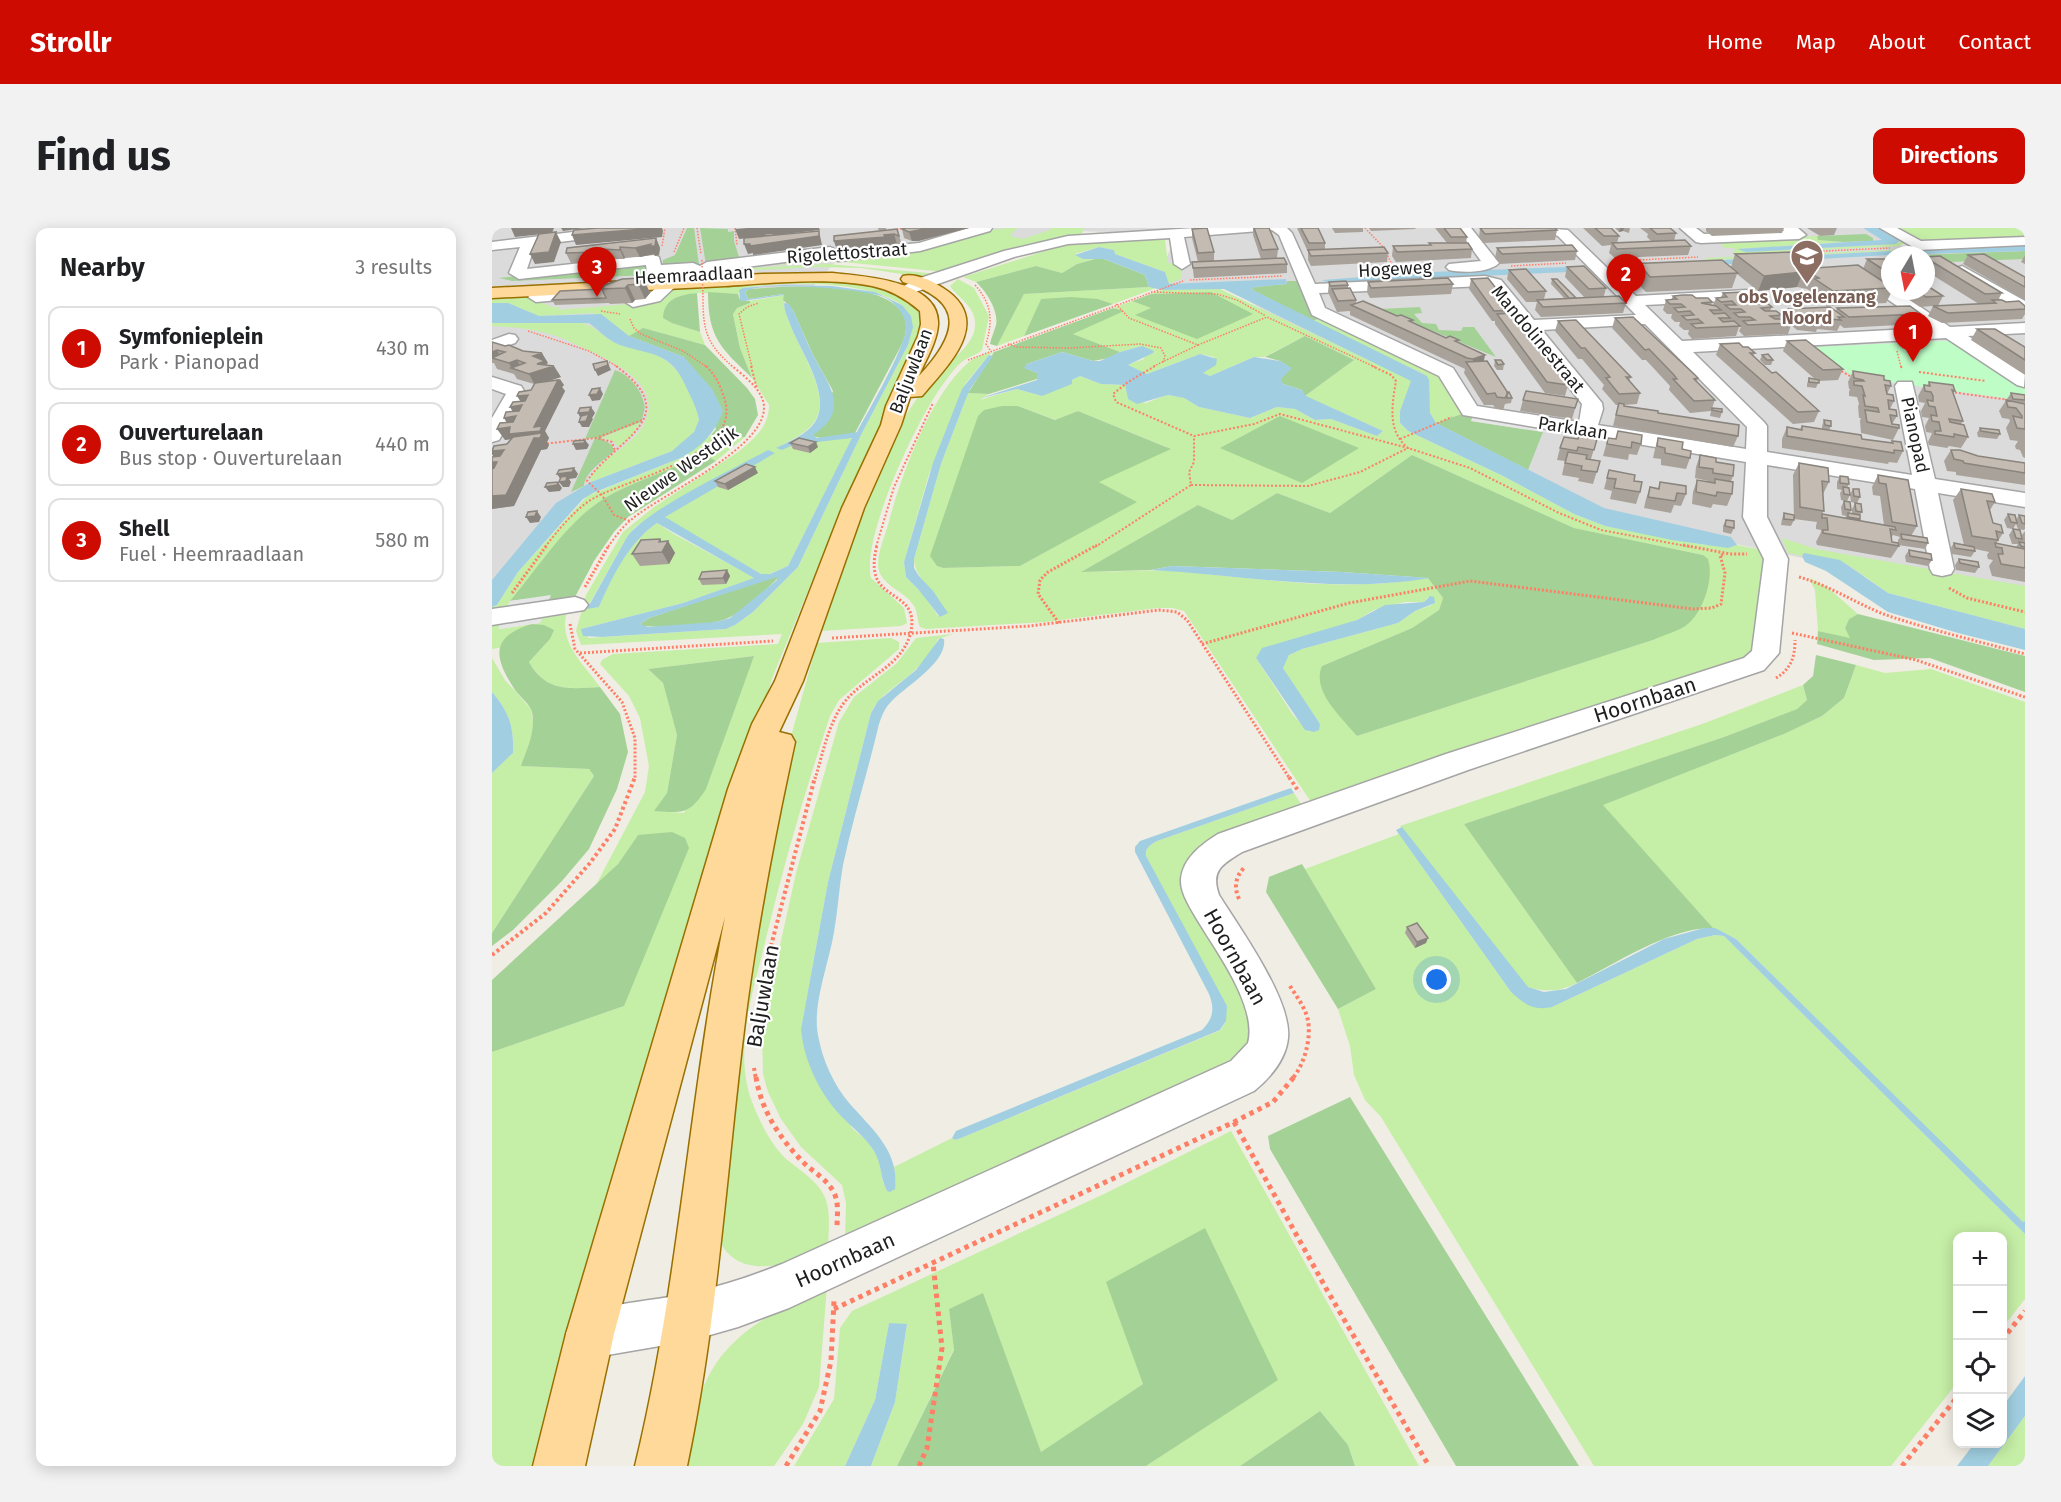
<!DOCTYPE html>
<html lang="en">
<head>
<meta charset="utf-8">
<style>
	:root { --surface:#fff; --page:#f2f2f2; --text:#202124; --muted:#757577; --line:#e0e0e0; --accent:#cd0b00 }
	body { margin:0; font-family:"Fira Sans",sans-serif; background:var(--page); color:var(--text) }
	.controls { position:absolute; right:18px; bottom:18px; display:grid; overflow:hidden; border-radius:12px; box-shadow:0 3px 15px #0003 }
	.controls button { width:54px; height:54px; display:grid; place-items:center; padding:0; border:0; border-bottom:2px solid var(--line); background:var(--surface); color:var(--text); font:30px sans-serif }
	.compass { position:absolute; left:1389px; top:18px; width:54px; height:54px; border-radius:50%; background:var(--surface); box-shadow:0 3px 15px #0003; rotate:190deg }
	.you { position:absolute; left:945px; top:752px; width:21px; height:21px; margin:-15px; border:4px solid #fff; border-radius:50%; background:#1a73e8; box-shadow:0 0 0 9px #1a73e833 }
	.badge { display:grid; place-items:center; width:39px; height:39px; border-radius:50%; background:var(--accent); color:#fff; font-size:20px; font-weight:700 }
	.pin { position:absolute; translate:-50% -50px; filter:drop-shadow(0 2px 3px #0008) }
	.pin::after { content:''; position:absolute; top:32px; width:21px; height:18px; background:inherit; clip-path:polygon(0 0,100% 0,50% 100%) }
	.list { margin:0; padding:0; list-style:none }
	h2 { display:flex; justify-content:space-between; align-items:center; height:78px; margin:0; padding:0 24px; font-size:26px }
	h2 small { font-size:20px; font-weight:400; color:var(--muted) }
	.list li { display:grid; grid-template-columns:39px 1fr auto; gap:18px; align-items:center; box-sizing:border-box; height:84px; margin:0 12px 12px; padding:0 12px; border:2px solid var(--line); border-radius:12px }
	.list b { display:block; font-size:22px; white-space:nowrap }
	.list p { margin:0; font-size:20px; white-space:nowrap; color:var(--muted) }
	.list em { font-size:20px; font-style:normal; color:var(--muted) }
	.icon { flex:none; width:33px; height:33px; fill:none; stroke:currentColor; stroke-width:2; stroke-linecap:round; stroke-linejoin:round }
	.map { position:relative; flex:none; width:1533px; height:1238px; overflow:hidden; border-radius:12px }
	header { display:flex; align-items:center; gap:36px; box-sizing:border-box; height:84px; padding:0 30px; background:var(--accent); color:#fff }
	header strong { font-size:28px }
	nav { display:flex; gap:33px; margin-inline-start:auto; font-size:21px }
	.intro { display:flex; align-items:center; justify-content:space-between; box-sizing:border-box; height:144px; padding:0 36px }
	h1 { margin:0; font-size:42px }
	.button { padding:15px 27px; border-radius:12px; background:var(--accent); color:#fff; font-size:21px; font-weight:700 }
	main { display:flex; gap:36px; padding:0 36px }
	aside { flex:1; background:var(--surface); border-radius:12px; box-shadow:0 3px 15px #0003 }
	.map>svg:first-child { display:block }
	.residential { fill:#dcdbdb; fill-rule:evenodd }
	.grass { fill:#c5eea6; fill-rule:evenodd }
	.forest { fill:#a4d296 }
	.park { fill:#befdc6 }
	.parking { fill:#e6e6e6 }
	.water { fill:#a1cfe1; fill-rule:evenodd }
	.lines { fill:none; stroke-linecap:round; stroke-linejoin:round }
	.minor-casing { stroke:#a5a5a5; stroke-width:3 }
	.major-casing { stroke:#996f00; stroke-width:3 }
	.path-far4 { stroke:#ff7e66; stroke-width:1.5; stroke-dasharray:1.5 1.5; stroke-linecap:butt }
	.path-far3 { stroke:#ff7e66; stroke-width:2; stroke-dasharray:2 2; stroke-linecap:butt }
	.path-far2 { stroke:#ff7e66; stroke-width:3; stroke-dasharray:2 2; stroke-linecap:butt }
	.path-far1 { stroke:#ff7e66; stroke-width:4; stroke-dasharray:3 3; stroke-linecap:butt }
	.path { stroke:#ff7e66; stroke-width:5; stroke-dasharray:4.5 4.5; stroke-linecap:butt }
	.minor { fill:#fff; fill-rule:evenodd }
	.major { fill:#ffd99a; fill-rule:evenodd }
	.path-bridge { stroke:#ff7e66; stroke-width:1.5; stroke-dasharray:1.5 1.5; stroke-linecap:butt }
	.wall { fill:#a9a29a }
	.shaded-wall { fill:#89847d }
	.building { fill:#c4bcb3; stroke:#89847d; stroke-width:1.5 }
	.labels { text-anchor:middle; stroke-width:4.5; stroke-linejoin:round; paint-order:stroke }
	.far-street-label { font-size:18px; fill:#1e1e1e; stroke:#fff }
	.far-education-label { font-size:18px; font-weight:bold; fill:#785e54; stroke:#fff }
	.street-label { font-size:21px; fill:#1e1e1e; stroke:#fff }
</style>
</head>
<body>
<header>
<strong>Strollr</strong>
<nav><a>Home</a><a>Map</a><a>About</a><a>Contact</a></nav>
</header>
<div class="intro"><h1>Find us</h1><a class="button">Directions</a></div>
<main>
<aside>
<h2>Nearby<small>3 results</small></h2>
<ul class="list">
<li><span class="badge">1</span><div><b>Symfonieplein</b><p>Park · Pianopad</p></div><em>430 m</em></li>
<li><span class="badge">2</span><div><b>Ouverturelaan</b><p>Bus stop · Ouverturelaan</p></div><em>440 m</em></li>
<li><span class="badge">3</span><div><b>Shell</b><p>Fuel · Heemraadlaan</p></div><em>580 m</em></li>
</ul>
</aside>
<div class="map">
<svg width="1533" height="1238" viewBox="0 0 1533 1238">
	<rect width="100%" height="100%" fill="#f0ede4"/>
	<!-- residential -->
	<path class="residential" d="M0,0H1379L1419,24L1533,19V409L1339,336L1106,287L997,233L733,57L680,59L665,55L684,6L583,3L441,25L344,33L322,58L200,63V147L91,264L0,371ZM1398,27H1434V63H1398Z"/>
	<!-- grass -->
	<path class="grass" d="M509,0H525L518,8L531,11L558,2L559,0H592L589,8L453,44L351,34L261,38L329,30L328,27L343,32L433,19L437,21L504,1L513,2Z
		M1386,0H1393L1414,14L1407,18L1241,26L1243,20H1233L1226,14L1325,8L1326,12L1351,14L1246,21L1254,24L1391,17L1408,14Z
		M1406,0H1533V8L1433,13L1424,10Z
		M678,8L680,11L673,12L676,35L688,36L690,50L677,56L673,44L623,26L622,22L607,19L583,26L591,31H603L585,36L570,45L544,38L484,54L471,49L578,15Z
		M1533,16L1215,32L1213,30Z
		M336,36L447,46L424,48L369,40L326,39L156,47L158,44L246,38L257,40Z
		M466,51L482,60L497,88L490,122C485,127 479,128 474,131C465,136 458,147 452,155C426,189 369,309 379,350L412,380L415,395L409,398L329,403C351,333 375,252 413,189C423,172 435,156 449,142C461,130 477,120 482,104C488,81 469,73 458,58Z
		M332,53C366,55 419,57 433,95L334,319L281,448L217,644L41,1238H0V824L132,778L146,607L126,636L104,657L153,564L157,538L148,490L137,468L108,436L110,432L121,426L286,416L290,406L89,417L84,403L94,367L131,304L162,279L246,224C262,211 277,199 277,177L260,150L248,120L241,85L245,80L258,75V73L292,67C287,102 349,164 320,197C311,207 297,213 285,220C309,214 332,213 356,209L360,211L296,338L277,346H269L174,291V287L227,249L143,299L135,309L95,380L107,379C120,348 137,314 165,295L182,306L263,350L191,375L89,401L97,410L234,401L243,397L261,384L306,339L369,207L416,117L410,77C375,52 293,53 251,60L246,66L205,65L182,70L180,95L208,104L213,117L151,100L137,108L101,85L47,88L16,75H0V70L37,69L60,79H67L66,82L150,75L174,68L179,61L257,54ZM261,428L192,585L163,583L175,565L185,507L171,455L156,441Z
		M657,59L664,60L621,76L606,71H549L532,108L505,118L532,66Z
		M726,60L920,153L908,183V195L916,203L1011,248L1082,286L1113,298L1213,317H1245L1271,322L1275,334L1260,425L1243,435L1013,506L824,577L817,571L692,383L680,380H665L553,394L434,401L428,399C425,392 426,385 422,378C413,362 387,358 386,337C386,324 392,310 396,297C409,248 438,167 477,134C484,128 494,126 502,124L497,127L474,155L437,246L412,334L414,349L431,366L446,388L454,383C445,365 422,350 422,331L449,236L476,165L497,166L487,172L525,161L550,168L588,148L609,156L633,157L636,171L654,175L675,167L692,170L707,179L758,190L785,179L803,181L823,192L839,191L885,208L891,203L813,168L862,132L813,108L772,129H762L718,148L710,145L722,129L708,126L655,146L635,137L652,131L650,118L628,124L581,106L630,83L621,80L640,73L660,80L644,87L719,64L659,66L670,62ZM526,178L564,192L586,183L675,219L606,254L644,274L528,338L451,340L445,338ZM920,227L1082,300L1211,327L1196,396L1161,412L865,508L830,438L920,400L947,382L951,370L936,350C854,364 777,352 695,344C660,340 625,345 591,343L706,277L740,292L785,265L838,285ZM936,369L940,377L923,383L906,395L810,421L797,427L791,439L793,445L828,496L817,504L801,487L764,430L865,392L882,382L913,374H932Z
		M831,89L945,147L970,186L944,195L938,185L932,146L820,93Z
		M81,94C106,96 105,107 126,116C137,120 150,121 162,126C187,136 202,165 207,192C204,206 192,216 180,223L99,254L98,250C111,228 142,218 153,194C171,156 121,134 94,121C84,117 74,111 64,108C44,101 21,99 0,98V95Z
		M149,194L139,209L127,219L119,212L110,210Z
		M219,207L231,210L253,209L224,233L209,226C176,246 136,253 104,276C73,299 43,343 18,373L13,384L0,386V379L5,377L26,344L95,268L191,229Z
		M1290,310L1324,321L1533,358V401L1396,365L1355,336L1312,325L1310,328L1296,325Z
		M1317,350L1335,359L1366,386L1357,391L1353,400L1359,411L1326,403L1323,362Z
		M66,383L74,387C68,417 92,436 108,459C76,461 55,464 37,434L58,411L0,421V392L10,391L7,401L48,395L52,385Z
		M461,406L446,411C440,423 433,433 423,442C409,456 387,466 379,485L336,654L309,801L360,900L375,913L386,929L391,954L395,963L404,955L402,939L460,910L463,912L469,910L729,802L734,793L654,628C653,620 658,617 665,613L802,565L811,579L718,613L706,620L698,630L690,644V659L692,668L709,685L760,775L758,815L736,840L353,1016L354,975L350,957L309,919L289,891L276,864L271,846L270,799L304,645L347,494L362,469L405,435L424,410Z
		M399,410L407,414V421L347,472L338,488C314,560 293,632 275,706C263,758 241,818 259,871C266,891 278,915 293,930C307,942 328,954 334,972C339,987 336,1006 336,1022C304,1033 250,1056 228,1014C224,1006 224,991 222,982L286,555L325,415Z
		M0,430L13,452L39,481L42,499L30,538L97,541L102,548L0,705V545L21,525C22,498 17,484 0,464Z
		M1364,437L1393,445L1439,441L1533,474V993L1531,995L1244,711L1221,700L1110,577L1292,506L1330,488L1352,470Z
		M1311,457L1315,472L1305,481L1232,509L972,596L1085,755C1068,764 1054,764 1035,759L908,598L1213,495Z
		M907,606L1019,764L1060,779L1205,711L1223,707L1232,708L1533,1006V1071L1511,1099L1510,1008H1466L1465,1155L1399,1238H1102L889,889L873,872L862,847L858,818L846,781L884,761L813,641Z
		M739,903L927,1238H863L856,1217L828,1183L748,1238H654L785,1152L651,1156L549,1225L491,1066L457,1081L462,1121L405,1238H379L403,1174L415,1097L397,1095L383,1172L353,1238H302L342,1171L348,1100L360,1083L612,966Z
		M335,1058L327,1159L311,1196L282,1238H191C197,1214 201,1189 209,1166C229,1107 283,1083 335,1058Z
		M1533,1188V1238H1496Z"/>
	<!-- forest -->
	<path class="forest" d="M195,0H202L207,37L170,39L171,32L183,27Z
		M208,0L236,1V4L242,3V13L248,32L214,37Z
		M1374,6L1381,10V13L1351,14L1326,12L1325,8Z
		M1533,23V31L1434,35V27H1424Z
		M603,31H612L653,47L657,59L532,66L505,118L498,116C499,110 502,104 504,97C507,83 494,63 484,54L544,38L570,45L585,36Z
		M156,37L155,43L158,44L156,47L20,53L7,50L64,44L74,46Z
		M795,53H807L831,89L820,93L759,61L763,59L795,56Z
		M287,59C321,58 437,53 410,116L363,205L329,210L320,208L341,163L321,127L301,82L291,72L292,66L256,71L253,64L257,61Z
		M216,64L246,66L248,72L258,73V75L245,80L241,86L248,120L260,150C229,120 216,110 216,64Z
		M719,64L761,86L705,111L643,87L659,80L640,73L659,66Z
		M205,65L208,104L180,95L171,90C172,70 188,67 205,65Z
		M579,69L606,71L621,76L532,108L549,71Z
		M928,79L930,85L922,86L930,95L944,96L947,102L969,103L971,99H982L1004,129L887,81Z
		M621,80L632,83L581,106L628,124L617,130L601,133L570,124L535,136L533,140L545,145V151L497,166L476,165L502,124Z
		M151,100L213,117L255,160L263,171L266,187L253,209L231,210L219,207L224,201L192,129L137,108Z
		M813,108L862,132L813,168L810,162L791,156L788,151L799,140L788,133L773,129Z
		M123,142C136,146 149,161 152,175C154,180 151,188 149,194L110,209V211L120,217L122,223C113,232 93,243 92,258L79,264L103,210L93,211Z
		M510,178H526L563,192L586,183L679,221L607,254L645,274L528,338L451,340L445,338L438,328L486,188L492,182Z
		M970,186L981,188L979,193L1051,204L1036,242L944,195Z
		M788,188L798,192L867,220L810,255L728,220Z
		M209,225L224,233L136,289L122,304L102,333L83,369L66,376L55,377L58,368L18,373C43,343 73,298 104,276C136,253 176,246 209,225Z
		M920,227L1082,300L1211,327L1216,331C1222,350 1212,382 1196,396C1188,403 1171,407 1161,412L865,508C850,490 819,463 830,438L920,400L947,382L951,370L936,350L850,344L680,338L659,342L589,344L706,277L740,292L785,265L838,285Z
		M280,349H285V351C272,363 258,378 242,387C223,399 174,400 151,398L148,396L157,390Z
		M1366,386L1533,428V464L1438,430L1382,432L1325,416L1326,403L1358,410L1353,400L1357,391Z
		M39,396L52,397L62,402L58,411L37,434C54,464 77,461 108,459L128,486L136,524L125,561L97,621L70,653L21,702L0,718V705L102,548L97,541L29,538C35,520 44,503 40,484C38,476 28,469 23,462C0,427 0,409 39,396Z
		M1324,427L1364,437L1352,470L1330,488L1292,506L1111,577L1221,700C1178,699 1123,736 1085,755L972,596L1232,509L1305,481L1315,472L1311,457L1321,448Z
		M262,428L214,561C197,587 191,585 162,583L175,565L185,507L171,455L156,441Z
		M180,604L193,610L197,620L132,778L0,824V752L126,636L146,607Z
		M810,636L884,761L846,781L774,664L777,649Z
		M858,869L1087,1238H964L778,921L776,908Z
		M713,1000L786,1152L654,1238H405L462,1122L457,1081L491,1065L549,1224L651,1156L614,1054Z
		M828,1183L856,1217L863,1238H748Z"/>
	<!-- park -->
	<path class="park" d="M1468,112L1530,154H1533V173L1361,149L1324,119Z"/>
	<!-- parking -->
	<path class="parking" d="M981,188L1065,201L1064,206L979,193Z
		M59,367L48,395L6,401L18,373Z"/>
	<!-- water -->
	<path class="water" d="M1371,0H1386L1408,13L1404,16L1254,24L1245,21L1390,12Z
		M1533,16V23L1398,27L1183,39L1134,37Z
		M607,19L622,22L623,26L673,44L677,56L794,51L795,56L763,59L759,61L935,148L937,152L938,185L944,195L1112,280L1239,309L1245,317L1236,320L1180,312L1113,298L1082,286L1011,248L916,203L908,195V183L919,153L732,61L670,62L657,59L653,47L612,31H591L583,27Z
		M1074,39L1078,40V44L837,55L830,52L938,44Z
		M291,57L340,58L383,64L410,77L419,88L421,99L416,117L369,207L306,339L261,384L243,397L234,401L110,409L91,408L89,401L191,375L262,350L165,295C137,314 120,349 107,379L95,381L135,309C154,282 243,240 276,222L283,225L173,289L269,346H278L296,338L360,210L325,214L310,213L290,222L284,220C296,214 311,208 320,198C343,172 310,126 300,101C297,93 292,83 292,75L297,76L301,82C308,96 313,111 320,125C336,157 360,181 321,207L325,210L365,204C375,185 417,114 414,97C412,85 403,74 392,69C373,61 267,52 253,64L256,71L292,66V67L251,73L248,72L247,62L251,60ZM285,349V352L238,390L224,394L156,399L148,396L157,390Z
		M0,75H16L47,88L109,86L137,108L192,129L220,161L231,183C222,206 212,216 191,229L101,265L91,271L26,344L5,377L0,379V352L64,275L99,254L180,223L202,204L207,192C205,181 200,171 195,161C179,123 162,128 128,117C115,112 108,103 97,95H0Z
		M650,118L662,123L661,125L636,137L655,146L708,126L725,131L724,137L711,145L718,148L762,129L788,133L800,140L789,151L791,156L810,162L814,168L891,203L885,208L839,191L823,192L803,181L785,179L758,190L707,179L692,170L676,167L645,176L636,171L633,157L609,156L588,148L580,152V156L550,168L525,161L486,171L545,152V145L532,140L535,136L570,124L601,133H608L628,124Z
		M497,127L501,128L478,161L473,173L449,236L422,331V340L427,348L441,363L456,385L448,389L426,361L414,349L412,334L441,235L470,161Z
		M1312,325L1348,332L1396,365L1533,401V422L1466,405L1396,384L1334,343L1313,334L1310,328Z
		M680,338L850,344L938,350C844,366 752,347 659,342Z
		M938,368L942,369L943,375L923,383L906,395L810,421L797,427L791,440L828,496L827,502L822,504L813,502L764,430L770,420L865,392L893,377L932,374Z
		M448,410L452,411C456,435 412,459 398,475C392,481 390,488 387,496C376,543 361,590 351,637C347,659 346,682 342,704C337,735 320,777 326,807C330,831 342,858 358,876C380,901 408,924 403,961L398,964L395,963C388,950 390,936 382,923C374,910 361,900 350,889C328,866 312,834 309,801L336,654L379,485L386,473L424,442Z
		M0,464C17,484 22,498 21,525L0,545Z
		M799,560L802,565L665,613C658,617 653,620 654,628L735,778L734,793L728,802L469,910L463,912L460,910L464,903L710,802C721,791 723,781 717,766L643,624V619L648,613Z
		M910,599L1036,759L1052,764L1074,761L1172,711L1212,700H1223L1244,711L1531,994L1533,993V1006L1232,708L1223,707L1205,711L1060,779C1040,783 1033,776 1019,764L904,602Z
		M397,1095L415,1096L403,1174L379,1238H353L383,1172Z
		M1533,1148V1188L1496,1238H1465L1482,1216H1510L1511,1178Z"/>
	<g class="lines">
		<!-- minor casing -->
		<g class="minor-casing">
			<path id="minor" d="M113,0H156L149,4L43,17L35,41L162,27L167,29L169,37L201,35L208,38L215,34L338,19L347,23L427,15L477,0H500L498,3L428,23L347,33L332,29L215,44L208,41L201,45L161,47L155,45L154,37L27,51L17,45L28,19L0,22V14Z
				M703,0H795L800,5L823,56L993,48L1009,52L1042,92L1144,87L1066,8L1051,3L1049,0L1076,2L1144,68L1255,62L1263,67L1255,72L1153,77L1190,113L1437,100L1362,48L1360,45L1362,42L1368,40L1398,58V63H1405L1458,99L1533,95V105L1476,108L1533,145L1532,159L1525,157L1454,110L1201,124L1272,194L1275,198V224L1420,247L1403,158L1406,154H1420L1443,251L1533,265V279L1446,265L1462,341L1459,346L1450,348L1441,346L1438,341L1423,261L1275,237V289L1296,331L1287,425L1272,442L976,542L750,624C731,636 718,642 727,667C747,699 800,772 796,810C794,831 778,850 762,863L297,1080L246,1099L197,1113L98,1130L81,1123L74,1106L81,1089C118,1074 159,1074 198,1065C230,1058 260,1048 290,1036L739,833L756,815C766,779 724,723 706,693C699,681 688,665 689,651C691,630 710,616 726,606L954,526L1252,430L1260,423L1272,331L1251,289L1254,234L971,187L947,148L820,87L787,7L780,2L692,9L698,36L690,41L682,36L678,10L576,16L522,29L412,68L404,63L422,52L512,23L576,8ZM993,58L998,59L1090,176L1087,194L985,178L961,140L833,80L827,65ZM1153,96L1255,199L1254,221L1106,197L1111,181L1110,175L1050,102Z
				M965,0H979L1007,35C998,45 969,45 957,42L954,39L957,36L989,33Z
				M1188,0H1204L1212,6L1292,3L1290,0H1306L1314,7L1307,11L1209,15L1204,14Z
				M1388,0H1405L1429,13L1533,9V17L1426,22Z
				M1470,38L1533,73V85L1464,46L1462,43L1464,40Z
				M178,51L186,56L168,73L141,79L133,74L135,70L157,66L172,53Z
				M110,60L116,62L118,65L116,68L44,74L36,69L44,64Z
				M17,106L23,107L26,111L23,115L0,123V112Z
				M0,149L29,158L34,166L7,212L0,214V190L14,166L0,161Z
				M83,369L92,372L96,377L92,382L0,397V381Z"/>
		</g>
		<!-- major casing -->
		<g class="major-casing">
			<path id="major" d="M340,45C370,48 449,52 446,97C445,114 433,133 427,148C464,108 477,74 411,54L409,51L411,48C424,45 440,53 451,60C503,93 456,137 430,168L418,169L409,197L372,280L311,453L287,504L299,507L303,514C284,601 267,689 255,778C235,932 227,1086 195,1238H143C187,1057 197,871 233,689L122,1106L93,1238H41L74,1106L236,561L260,496L283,453L350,280L389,197L394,178L426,108L429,96L428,83C413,70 399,62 380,58C335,49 279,55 233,58C156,62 78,66 0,70V60L271,46Z"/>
		</g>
		<!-- path-far4 -->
		<path class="path-far4" d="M205,0L209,26
			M243,0L245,17
			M873,0L892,20L902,41
			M402,2L415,0
			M170,18L173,0
			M182,24L192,0
			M1310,24L1398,20
			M1127,33L1206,29
			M1019,38L1074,35
			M698,52L790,48
			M483,57C500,76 501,92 494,116L498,122
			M659,64L725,66L745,72L774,88
			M211,71C211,105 216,117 241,139
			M624,76L637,90L706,117L660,139
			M109,83L128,86
			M138,91L142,100L149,106L191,123L215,139
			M36,103L97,123L126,139
			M516,116L525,119L578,120L648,116L669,120L673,128L671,134
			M706,117L775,89L883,139
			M1405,123L1409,139
			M476,132L691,53
			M260,139L247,86L255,79L267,75"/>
		<!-- path-far3 -->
		<path class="path-far3" d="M124,138C195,190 123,211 95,253L110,267L122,287L138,293
			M259,138L265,161
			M663,138L636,154L621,166L624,174L702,208L762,196L788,186L916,220L978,240L1067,285L1109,302L1199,319
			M1409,138L1410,142
			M1346,141L1363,151
			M1427,144L1494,153
			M1459,164L1517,172
			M107,209L150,192
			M908,211L960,189
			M51,216L104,210L120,214L123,223
			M699,257L816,258L868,244L916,220C895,203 900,177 904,153L899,147L880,138
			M53,319C67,301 83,281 102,270C137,250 253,228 232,169C228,157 224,148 214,138
			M116,319C123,309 130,299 140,291C170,266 270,222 272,181C273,163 252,148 240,138
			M384,319L402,259L441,175
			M603,319L699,257L697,244L702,234V208"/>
		<!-- path-far2 -->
		<path class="path-far2" d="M1191,317L1238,326H1255
			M1307,349C1340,358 1367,378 1400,389C1443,403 1489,414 1533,426
			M93,359L117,317
			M1457,360L1475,370L1533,384
			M20,365L55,317
			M567,395L546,366L548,352L556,344L605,317
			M78,396L83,421L130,474L143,510V551
			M1300,405L1424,432L1533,469
			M340,410L538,398L667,382L685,384L695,392L798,551
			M710,416L857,375L978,353L1201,381L1220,380L1229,376L1233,345L1228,327H1233
			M88,425L281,413
			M1284,450C1299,441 1303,429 1303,412
			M323,551C331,525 337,492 355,471C375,448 409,438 418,407C429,366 389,373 383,345C381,335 383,326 385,317"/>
		<!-- path-far1 -->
		<path class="path-far1" d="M797,549L807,564
			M747,671C742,660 743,649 752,640
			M279,718L323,549
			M0,727L54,685L98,635L123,601L143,549
			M798,758C803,766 809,774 813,783C822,802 814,835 800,851
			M262,840L264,851"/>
		<!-- path -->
		<path class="path" d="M264,849C269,882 288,911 311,934C322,945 337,952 343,967C347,978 345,989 345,1000
			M742,894L835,1062L937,1238
			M342,1081L742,894L781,874L802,849
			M1510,1112L1533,1083
			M294,1238L328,1183L339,1133L342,1073
			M427,1238L435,1220L450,1120L441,1035
			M1410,1238L1466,1168"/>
		<!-- minor -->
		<use href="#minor" class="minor"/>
		<!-- major -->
		<use href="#major" class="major"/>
		<!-- path-bridge -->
		<path class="path-bridge" d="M210,32L211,71"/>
	</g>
	<!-- wall -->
	<path class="wall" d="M386,0H394V2L405,1L410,17L405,16L395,17L396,19L345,22L342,13L387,3Z
		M414,0H477L426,13H420L412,10L410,1Z
		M761,0H777L786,21L785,30L795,36V45L702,50L700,34H706L700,10V1L722,24V33L769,31L761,7Z
		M805,0H826L833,15V21L896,25L895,34L819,38L816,32V24Z
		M840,0H871V4L843,5Z
		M877,0H924L923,1L879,3Z
		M943,0H968L975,9L974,15L980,21L979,30L904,34L900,28L901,18L937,17V15H955Z
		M988,0L1065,2L1063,12L991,15L987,9Z
		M1091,0H1119L1127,8L1125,15L1160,14L1155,9L1156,6L1148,0H1178L1184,5L1182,13L1199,18L1196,27L1123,30L1117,25L1119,17L1110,18Z
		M1123,0H1138L1137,5L1131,3L1127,4Z
		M1214,0H1292L1290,5L1220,8L1214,3Z
		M1315,0H1345L1342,7L1328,8Z
		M164,10L168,20L167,27L163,28L162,26L148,29H133L132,31H113V33L79,35L74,25Z
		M1005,20L1085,23L1083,32L1008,36L1003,30Z
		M1243,26L1315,33L1314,36L1323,40L1371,41L1375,31L1398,33V63H1400L1394,75L1335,78L1317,65L1318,63L1315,61L1305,59L1266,63L1245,46L1240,60L1154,64L1148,58L1138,59L1130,51L1134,36L1239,39Z
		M1476,27L1533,49V72L1471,36Z
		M1533,27V36L1529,34Z
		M1434,29L1510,65L1506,72L1533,78V86L1530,91L1450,95L1436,88L1441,78L1428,79L1404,63H1434L1451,68L1446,78L1487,76L1434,43Z
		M1075,39L1114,60L1112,68L1134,75L1131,85L1049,89L1043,82L1045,74H1034L1015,51L1017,42L1054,63L1052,71L1072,70L1059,56L1060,51L1084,70L1092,69L1073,49Z
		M151,50L158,65L153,71L143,72L140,75L118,76L117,75L63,77L60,72L110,61Z
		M979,51L1021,82L1020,85L1075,151L1074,154L1076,157L1073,168L1053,165L1003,96V93H1000L977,61Z
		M837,54L856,57V61L864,72V75L921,92L920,95L966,115L992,133L1020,170L1019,175L1013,176L1011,182L1003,180L1001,177H992L972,145L973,141L858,87V83L845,84L836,64Z
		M876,54L961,56L959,66L878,70L875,64Z
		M1231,65L1254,68L1270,72L1269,75L1280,79L1278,83L1290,87L1288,91H1293L1297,81L1344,83L1345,80L1429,86L1424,96L1352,100L1348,97L1345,103L1325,101L1324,104L1305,102L1299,97L1296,106L1252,108L1247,103L1249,99H1247L1244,108L1200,111L1196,106L1197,102H1192L1187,98L1188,94H1183L1179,90L1180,86H1175L1171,82L1174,72H1179L1181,68L1204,70L1220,74L1219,77H1221L1224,70L1229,69Z
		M1123,90L1206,150L1205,154L1223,172L1220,180L1230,184L1228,190L1218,188L1219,183L1198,185L1177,162L1178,158L1154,132H1150L1120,100Z
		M1066,93L1139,149L1137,153L1148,165L1145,176L1132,177V178L1166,185L1246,208L1241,219L1121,198L1126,177H1124L1110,161L1112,157L1090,131H1086L1063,103Z
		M1485,101L1533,119V147L1479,112Z
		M1295,113L1351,141L1346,152L1327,153L1324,160L1315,159V156L1317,150L1324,152L1291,123Z
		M0,114L56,135L54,136L55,137L69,149L54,154L72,157L70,159L73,163L53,203L57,210L55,214L57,217L55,221L49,222L22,278L0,281V229H2L0,226V220L15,216L19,211L13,212L15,195L12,190L21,184L18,179L28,173L39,162L42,156L25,151L22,146L5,141L2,135H0Z
		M1228,116L1251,119L1263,125L1261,128L1280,145L1327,183L1322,194L1301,196L1224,127Z
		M1270,127L1281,132L1279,137H1273L1268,132Z
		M1003,132L1012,136L1011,142H1005L1002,138Z
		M1361,143L1392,152L1399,158L1395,166L1402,173L1398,181L1405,188L1400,196L1407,200L1401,212L1369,205L1368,193L1369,190H1367L1366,178L1367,176L1365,169L1357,168V164L1358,161H1357L1356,154Z
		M1437,154L1463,163L1461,165L1471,193L1469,196L1476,209L1469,220L1457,218L1455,220L1437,217L1436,214L1440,205L1434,204L1433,198L1437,190L1430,189L1429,183L1433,175L1427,174L1426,168L1432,157L1435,158Z
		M1519,165L1533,167V230L1531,229L1528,222L1524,221L1523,218L1526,213L1518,212L1514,200L1518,193L1517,191L1510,190L1507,183Z
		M1086,171L1080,191L1028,183L1031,172Z
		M1332,192L1339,198L1337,202L1370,211L1399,215L1400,213L1411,223L1405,235L1397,234L1396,236L1290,220V211L1295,199L1308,201L1310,198L1330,201V198Z
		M1488,200L1508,206L1505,211L1486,209L1485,205Z
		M1126,203L1149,216L1145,227L1137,226L1136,232L1111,228L1116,210L1124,211Z
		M1166,210L1190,221L1198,230L1194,241L1169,237V231L1161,230L1163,221Z
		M1086,211H1105L1099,231L1108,233L1101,256L1086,253L1087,250L1070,247L1073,233L1065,232L1068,220Z
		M298,215L326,219L318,225L301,221Z
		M1459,222L1486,228L1533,235V257L1464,247V244L1455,243L1452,233Z
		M1208,227L1224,234L1241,248L1239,253L1240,266L1235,278L1221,276L1219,280L1200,276L1201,264L1205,252L1216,254V253L1203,250L1204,239Z
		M1307,235L1337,254L1331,266L1332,283L1330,286L1353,290L1354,288L1350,287L1349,279L1352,273L1359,282L1358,285L1360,286V281L1363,275L1370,284L1368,287L1367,293L1392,297L1388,268L1381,267L1380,259L1386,247L1416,252L1425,298L1419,308L1436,315L1433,321L1406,317V312L1408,309L1401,307L1400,309V314L1407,318L1399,330L1325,317L1324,314L1329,304V302L1324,301V298L1325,294L1302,291L1301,247Z
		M1117,242L1142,253L1148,264L1144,276L1118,271L1120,263L1112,261Z
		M266,245L236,262L226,259L223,253Z
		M1348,248L1357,256L1355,260L1358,267L1355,273L1349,272L1348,265L1350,262L1345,261V254Z
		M1168,254L1194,266L1189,278L1182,277L1179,285L1152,280L1154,271L1158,259L1166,260Z
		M1361,261L1368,269L1365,275L1359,274L1358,266Z
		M1469,261L1503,274L1498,282L1501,295L1511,305L1504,316L1524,319L1526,316H1520L1517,307L1521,301L1529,308L1533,303V354L1500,348L1497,338L1501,332L1496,331L1495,327L1497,324L1483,321V323L1479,329L1460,326L1458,321L1462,315L1472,317L1461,272Z
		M1292,285L1302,292L1299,298L1289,297L1290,291Z
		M1516,286L1524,292L1527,287L1533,288V301L1532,302L1526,301L1524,296L1521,301L1515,300L1512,292Z
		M1234,292L1242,300L1239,306L1231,304V298Z
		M176,313L183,325L177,336L148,338L140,326Z
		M1417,322L1440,332L1436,338L1414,334L1413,328Z
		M1467,331L1487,339L1483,345L1464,342L1463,337Z
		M235,342L238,348L234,356L210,357L207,351Z
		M915,699L934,715L923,720L913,705Z"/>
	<!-- shaded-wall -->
	<path class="shaded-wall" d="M19,0H62L60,5L23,9Z
		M69,0H93L71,3Z
		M163,0H170L171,3L170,9L84,17L80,7Z
		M255,0H327L328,2L247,11L243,1Z
		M437,0H477L426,13H420L417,4Z
		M1128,0H1132L1131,3L1127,4Z
		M327,3L330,17L261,27V25L256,26L252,16Z
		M64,4L69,14L62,34L43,36L38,26Z
		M402,6L405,16L395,17L396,19L345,22L342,13Z
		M164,10L168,20L167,27L163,28L162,26L148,29L143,20Z
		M128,19L133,29L132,31L128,22Z
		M109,21L113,31V33L108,24Z
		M1311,44L1305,59L1266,63L1272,48Z
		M151,50L158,65L153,71L146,56Z
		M136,57L143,72L140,75L133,60Z
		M5,122L11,133L0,130V124Z
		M50,125L56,135L54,136L57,140L62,138L69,149L43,157L37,146L41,128Z
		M993,127L991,138L980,142L981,131Z
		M25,132L31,143L20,141L17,135Z
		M115,133L119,142L106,148L103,142Z
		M68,151L72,157L70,159L73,163L53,203L57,210L55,214L57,217L55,221L49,222L22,278L0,281V268L20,211L13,212L5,201L18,199L12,190L24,188L18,179L30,177L42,199L66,152Z
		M108,160L111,166L108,172L100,173L97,167Z
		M36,167L32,179L25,168Z
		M99,179L103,185L100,190L101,191L97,199H90L87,194L89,191L86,185Z
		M93,212L97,217L95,221L84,222L81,216Z
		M324,214L326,219L318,225L316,219Z
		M12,222L6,235L0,226V223Z
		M0,234H5L0,247Z
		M263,239L266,245L236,262L233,256Z
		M82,240L86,246L84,250L77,251L79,254L77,259H71L67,254L69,252L65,246Z
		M66,254L70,260L68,263L57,264L53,259Z
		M45,283L49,289L47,294L38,295L34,289Z
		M168,311L173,319L176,313L183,325L177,336L170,324L167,314Z
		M235,342L238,348L234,356L231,350Z
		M936,710L934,715L923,720L925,714Z"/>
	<!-- building -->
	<path class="building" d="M105,0H163L80,7L82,2Z
		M414,0H437L417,4L410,1Z
		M715,0L722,24L706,25L700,1Z
		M762,0H777L786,21L770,22Z
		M809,0H826L833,15H817Z
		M952,0H968L975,9H959Z
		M988,0H1063L1065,2L993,6Z
		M1103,0H1119L1127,8H1112Z
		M1158,0H1178L1184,5L1165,6Z
		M405,1L407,8L402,6L392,7L393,9L342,13V8Z
		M327,3V8L258,18V16H252V10Z
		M64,4L57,24L38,26L47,6Z
		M281,5L282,7L273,8L272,6Z
		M164,10L163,18H158L159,16L143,20L128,19V22L109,21L108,24L74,25L75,20Z
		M1193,12L1199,18L1125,21L1120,15Z
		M937,15H976L980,21L905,24L901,18L939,17Z
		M1080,17L1085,23L1010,26L1005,20Z
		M892,19L896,25L819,28L816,22Z
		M1301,24L1315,33L1310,34L1312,35L1323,40L1366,37L1398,58V60L1341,63L1323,51L1327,50L1321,47L1311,44L1272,48L1243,26Z
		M1492,26L1533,49V59L1476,27Z
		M1448,28L1510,65L1493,66L1434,30V29Z
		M792,30L795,36L701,40L700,34Z
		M1375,31H1392L1398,33V46Z
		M1230,32L1246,45L1158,49L1153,43L1142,44L1134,36Z
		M1092,38L1114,60L1097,61L1075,39Z
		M1034,41L1054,63L1036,64L1017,42Z
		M151,50L146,56L136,57L133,60L110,61L113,57L130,51Z
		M956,50L961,56L879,60L876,54Z
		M996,50L1021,82L1002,83L979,51Z
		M1060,51H1065L1084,70H1077Z
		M854,53L856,57L838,58L837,54Z
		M1434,57L1451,68L1434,69L1425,63H1434Z
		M858,60L864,72L846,73L840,61Z
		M110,61L114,70L60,72L68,63Z
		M1250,64L1254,68H1265L1270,72H1259L1264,76L1275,75L1280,79L1269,80L1273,83H1284L1290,87L1278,88L1283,91H1294L1300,95L1256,97L1251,93L1263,92L1258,89H1247L1242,85L1253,84L1249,81H1238L1233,77H1244L1240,73L1229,74L1224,70L1235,69L1231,65Z
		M1191,67H1200L1204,70H1216L1220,74L1209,75L1224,78L1229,82H1218L1222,86L1233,85L1238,90H1227L1231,94L1242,93L1248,98L1204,100L1199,96L1211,95L1206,91L1195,92L1190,88L1202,87L1198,83L1186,84L1182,80L1193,79L1189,76H1178L1174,72L1185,71L1181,68Z
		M1127,68L1134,75L1051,79L1045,72Z
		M1500,72H1510L1514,74L1527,73L1533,78V81L1456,85L1441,78L1504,75Z
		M871,73L905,88L909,87L921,92L917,93L954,110L958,108L967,112L963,113L993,127L981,131L975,130L859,77Z
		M1418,78L1429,86L1357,89L1345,80Z
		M1338,79L1352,89H1346L1349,92L1325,90L1329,93L1310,91L1297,81Z
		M1023,85L1075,151H1071L1076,157L1055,154L1005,86Z
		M1141,89L1202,146L1206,150L1202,151L1223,172L1202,173L1181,151H1185L1182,147L1157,121L1153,122L1123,90Z
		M1084,92L1135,145L1139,149H1134L1148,165L1127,166L1114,150L1118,149L1093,120H1089L1066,93Z
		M1485,101H1503L1533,119V132Z
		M1314,112L1351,141L1331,142L1295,113Z
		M0,114L13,118L17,117L31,123L50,125L41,128L53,133L45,136L62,138L37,146L19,140L33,135L25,132L17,135L0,130L13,124L5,122L0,124Z
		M1247,115L1251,119H1256L1263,125H1258L1280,145L1284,144L1327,183L1306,184L1228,116Z
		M1276,126L1281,132H1275L1270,127Z
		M1003,132H1009L1012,136L1006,137Z
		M115,133L116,137L103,142L101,136Z
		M995,133L1016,165L1013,170L1005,169L1003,165L995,166L974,134Z
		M1361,143L1392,148V152L1398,153L1399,158L1393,157L1395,166L1401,167L1402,173L1396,172L1397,181L1404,182L1405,188L1398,187L1399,192L1400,196L1407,197V200L1375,194L1373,182L1387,184L1386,180L1373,178L1371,167L1373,168L1370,158L1362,157V153H1372L1371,152L1362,150Z
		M1317,150L1327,152V155L1317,154Z
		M66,152L42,199L50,198L48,203L17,206L18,199L5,201L8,195L21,194L24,188L12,190L14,184L27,183L30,177L18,179L21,174L33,173L36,167L25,168L27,164L39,162L43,155Z
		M1437,154L1461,157L1463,163L1460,162L1471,193L1457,191L1458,194L1472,197L1476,209L1462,206V209L1443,206V203H1449L1447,194L1440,193L1439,187L1445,188L1443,179L1437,178L1435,172L1441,173V168L1439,164L1433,163L1432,157L1438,158Z
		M108,160L105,166L97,167L100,161Z
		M1034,163L1086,171L1083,180L1031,172Z
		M1015,164H1017L1020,170H1015Z
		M1519,165L1533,167V172L1521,171Z
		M1514,172L1533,176V201L1525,200L1521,188L1530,190V188L1524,180L1516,179Z
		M1127,175L1132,176V178L1166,183V185L1247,197L1246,208L1124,187Z
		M99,179L97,184L86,185L88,180Z
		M1220,180L1230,181V184L1220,182Z
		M97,186L94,193L87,194L89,188Z
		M1332,192L1339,193V198L1333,197Z
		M1310,198L1369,207L1370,211L1401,215L1400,213L1409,214L1411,223L1402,222V225L1295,208V199L1310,202Z
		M1488,200L1507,202L1508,206L1489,203Z
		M1126,203L1150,207L1149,216L1140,214L1139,220L1115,216L1116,210L1124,211Z
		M50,205L48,210H42L14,267L0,268V241L2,240L5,234H0V229L8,228L12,222L0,223L2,218L15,216L21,209Z
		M1087,208L1105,211L1102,222L1086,219L1085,223L1068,220L1072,209L1086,211Z
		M307,210L324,214L316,219L298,215Z
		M1166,210L1191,214L1190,221L1199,223L1198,230L1173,225V220L1165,218Z
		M93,212L92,215L81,216L82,213Z
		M1459,222H1468L1486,228L1533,235V245L1472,235L1471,233L1462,231Z
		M1076,224L1095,227L1094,231L1108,233L1105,244L1089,242L1090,238L1073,235Z
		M1208,227L1224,230V234L1242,237L1241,248L1221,245V241L1207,239Z
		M1307,235L1336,240L1337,254L1330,253L1332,283L1308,279Z
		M254,236L263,239L233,256L223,253Z
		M82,240L80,244L65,246L67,242Z
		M1117,242L1143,247L1142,253L1150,254L1148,264L1122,260L1124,251L1115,250Z
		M1386,247L1416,252L1425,298L1400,294L1394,256L1387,255Z
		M75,248L74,253L67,254L69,249Z
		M1348,248L1356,249L1357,256L1348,255Z
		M1223,251L1241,254L1240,266L1225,264L1224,268L1204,264L1205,252L1223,255Z
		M66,254L65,257L53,259L55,255Z
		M1168,254L1194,258V266L1185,265L1183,273L1156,269L1158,259L1167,261Z
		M1351,259L1357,260L1358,267L1352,266Z
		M1361,261H1367L1368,269L1362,268Z
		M1469,261L1500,266L1503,274L1495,273L1501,295L1509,297L1511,305L1504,303L1506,312L1480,308Z
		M1352,273L1358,274L1359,282L1353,281Z
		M1363,275L1369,276L1370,284L1364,283Z
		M45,283L43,288L34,289L36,284Z
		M1292,285L1302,287V292L1292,291Z
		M1356,285L1368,287V291L1356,289Z
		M1330,286L1403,299L1404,302L1398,301L1400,314L1406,315L1407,318L1331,305V302H1336L1335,290H1330Z
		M1516,286L1523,287L1525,295L1519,294Z
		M1527,287L1533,288V296L1530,295Z
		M1234,292L1242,293V300L1233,298Z
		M1521,301L1528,302L1530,311L1524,310Z
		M1409,306L1435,310L1436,315L1410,311Z
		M168,311L167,314L176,313L170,324L140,326L149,312Z
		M1527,314L1533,315V319L1529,318Z
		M1462,315L1482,319L1483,323L1463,320Z
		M1503,315L1533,321V340L1509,336L1506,326H1511L1510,320L1504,319Z
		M1417,322L1439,326L1440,332L1418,328Z
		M1467,331L1486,334L1487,339L1468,335Z
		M235,342L231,350L207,351L210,344Z
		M925,695L936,710L925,714L915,699Z"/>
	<!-- icons -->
	<defs>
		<g id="school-pin" transform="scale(1.725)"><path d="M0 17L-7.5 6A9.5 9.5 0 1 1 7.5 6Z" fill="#8d6e63" stroke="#fff"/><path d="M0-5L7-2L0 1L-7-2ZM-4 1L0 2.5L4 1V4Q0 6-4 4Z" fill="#fff"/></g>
	</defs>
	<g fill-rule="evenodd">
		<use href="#school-pin" x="1315" y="28"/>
	</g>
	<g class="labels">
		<!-- far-street labels -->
		<g class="far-street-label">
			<text transform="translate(355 25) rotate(-4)" y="6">Rigolettostraat</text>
			<text transform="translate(903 41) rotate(-3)" y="6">Hogeweg</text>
			<text transform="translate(202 47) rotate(-3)" y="6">Heemraadlaan</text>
			<text transform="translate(1046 111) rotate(50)" y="6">Mandolinestraat</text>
			<text transform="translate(419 143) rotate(-69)" y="6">Baljuwlaan</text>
			<text transform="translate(1081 200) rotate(9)" y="6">Parklaan</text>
			<text transform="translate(1423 207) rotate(78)" y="6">Pianopad</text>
			<text transform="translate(189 241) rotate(-35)" y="6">Nieuwe Westdijk</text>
		</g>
		<!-- far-education labels -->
		<g class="far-education-label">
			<text x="1315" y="75">obs Vogelenzang<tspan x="1315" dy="21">Noord</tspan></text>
		</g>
		<!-- street labels -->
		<g class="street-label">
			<text transform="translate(1153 472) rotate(-18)" y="7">Hoornbaan</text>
			<text transform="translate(743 729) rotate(61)" y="7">Hoornbaan</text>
			<text transform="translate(271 768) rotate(-80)" y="7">Baljuwlaan</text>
			<text transform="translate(353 1032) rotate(-24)" y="7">Hoornbaan</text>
		</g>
	</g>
</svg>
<div class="controls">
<button>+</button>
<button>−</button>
<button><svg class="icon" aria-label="locate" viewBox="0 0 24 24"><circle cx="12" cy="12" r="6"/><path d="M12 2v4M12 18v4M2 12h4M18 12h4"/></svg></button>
<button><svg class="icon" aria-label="layers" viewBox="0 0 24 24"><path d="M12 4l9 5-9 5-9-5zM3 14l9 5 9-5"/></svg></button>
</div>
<svg class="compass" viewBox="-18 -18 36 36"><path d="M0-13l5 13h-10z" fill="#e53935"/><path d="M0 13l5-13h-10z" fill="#757577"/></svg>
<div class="you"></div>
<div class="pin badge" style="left:1421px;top:134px">1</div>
<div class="pin badge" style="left:1134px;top:76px">2</div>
<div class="pin badge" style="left:105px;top:69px">3</div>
</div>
</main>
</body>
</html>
